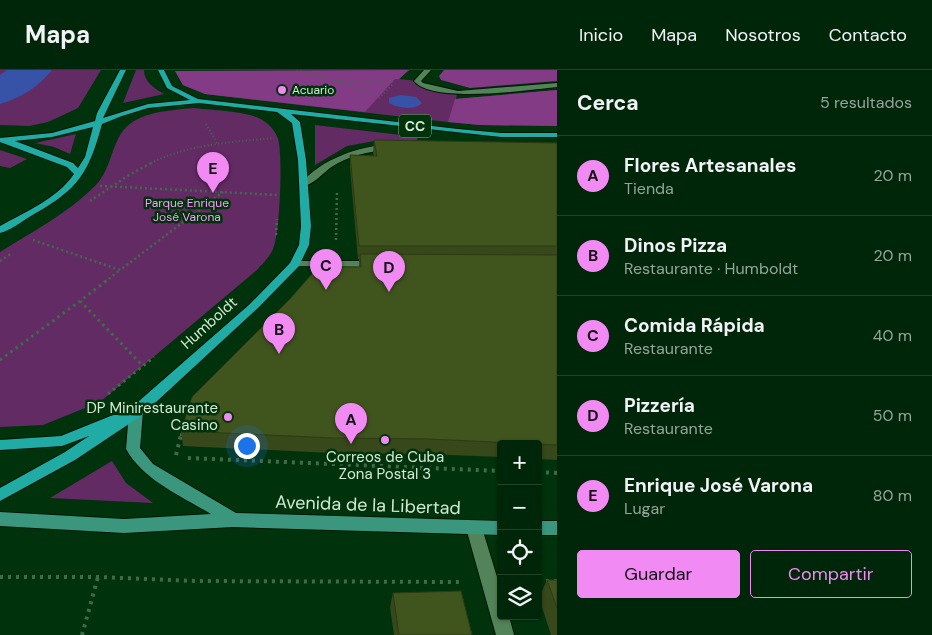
<!DOCTYPE html>
<html lang="es">
<head>
<meta charset="utf-8">
<style>
	:root { --surface:#002609; --page:#0e3217; --text:#f1f3f6; --muted:#95a59c; --line:#22432a; --accent:#f28af3 }
	body { margin:0; font-family:"DM Sans",sans-serif; background:var(--page); color:var(--text) }
	.controls { position:absolute; right:15px; bottom:15px; display:grid; overflow:hidden; border-radius:5px; box-shadow:0 1px 4px #0004 }
	.controls button { width:45px; height:45px; display:grid; place-items:center; padding:0; border:0; border-bottom:1px solid var(--line); background:var(--surface); color:var(--text); font:25px sans-serif }
	.you { position:absolute; left:246px; top:375px; width:18px; height:18px; margin:-12px; border:4px solid #fff; border-radius:50%; background:#1a73e8; box-shadow:0 0 0 8px #1a73e833 }
	.badge { display:grid; place-items:center; width:32px; height:32px; border-radius:50%; background:var(--accent); color:#111; font-size:16px; font-weight:700 }
	.pin { position:absolute; translate:-50% -41px; filter:drop-shadow(0 1px 2px #0008) }
	.pin::after { content:''; position:absolute; top:26px; width:18px; height:15px; background:inherit; clip-path:polygon(0 0,100% 0,50% 100%) }
	.list { margin:0; padding:0; list-style:none }
	h2 { display:flex; justify-content:space-between; align-items:center; height:65px; margin:0; padding:0 20px; font-size:21px }
	h2 small { font-size:16px; font-weight:400; color:var(--muted) }
	.list li { display:grid; grid-template-columns:32px 1fr auto; gap:15px; align-items:center; box-sizing:border-box; height:80px; padding:0 20px; border-top:1px solid var(--line) }
	.list b { display:block; font-size:19px; white-space:nowrap }
	.list p { margin:0; font-size:16px; white-space:nowrap; color:var(--muted) }
	.list em { font-size:16px; font-style:normal; color:var(--muted) }
	.actions { display:flex; gap:10px; padding:15px 20px }
	.actions a { flex:1; padding:11px 0; border:1px solid var(--accent); border-radius:5px; text-align:center; font-size:18px; color:var(--accent) }
	.actions .main { background:var(--accent); color:#111 }
	.icon { flex:none; width:28px; height:28px; fill:none; stroke:currentColor; stroke-width:2; stroke-linecap:round; stroke-linejoin:round }
	.map { position:relative; flex:none; width:557px; height:565px; overflow:hidden }
	header { display:flex; align-items:center; gap:30px; box-sizing:border-box; height:70px; padding:0 25px; background:var(--surface); border-bottom:1px solid var(--line) }
	header strong { font-size:24px }
	nav { display:flex; gap:28px; margin-inline-start:auto; font-size:18px }
	main { display:flex }
	aside { flex:1; background:var(--surface) }
	.map>svg:first-child { display:block }
	.green { fill:#632b64 }
	.forest { fill:#843b86 }
	.water { fill:#3653a7 }
	.lines { fill:none; stroke-linecap:round; stroke-linejoin:round }
	.river { fill:#3653a7; fill-rule:evenodd }
	.service-casing { stroke:#011704; stroke-width:2 }
	.pedestrian-casing { stroke:#011704; stroke-width:2 }
	.minor-casing { stroke:#011704; stroke-width:2 }
	.secondary-casing { stroke:#011704; stroke-width:2 }
	.primary-casing { stroke:#011704; stroke-width:2 }
	.path-far3 { stroke:#406b49; stroke-width:2; stroke-dasharray:1 2.5; stroke-linecap:butt }
	.path-far2 { stroke:#406b49; stroke-width:2.5; stroke-dasharray:2 3; stroke-linecap:butt }
	.path-far1 { stroke:#406b49; stroke-width:3; stroke-dasharray:2.5 4; stroke-linecap:butt }
	.path { stroke:#406b49; stroke-width:4; stroke-dasharray:3 5; stroke-linecap:butt }
	.service { fill:#538358; fill-rule:evenodd }
	.pedestrian { fill:#538358; fill-rule:evenodd }
	.minor { fill:#538358; fill-rule:evenodd }
	.secondary { fill:#3a977e; fill-rule:evenodd }
	.primary { fill:#21aba5; fill-rule:evenodd }
	.wall { fill:#37481a }
	.building { fill:#40541e; stroke:#2d3b15 }
	.poi-dot { fill:#f28af3; stroke:#00330c; stroke-width:2 }
	.labels { text-anchor:middle; stroke-width:5; stroke-linejoin:round; paint-order:stroke }
	.far-poi-label { font-size:12px; fill:#d1ead2; stroke:#00330c; text-anchor:start }
	.far-park-label { font-size:12px; fill:#fe9cff; stroke:#00330c }
	.shield { fill:#00330c; stroke:#92b397; stroke-width:1 }
	.shield-label { font-size:14px; font-weight:bold; fill:#d1ead2 }
	.street-label { font-size:15px; fill:#d1ead2; stroke:#00330c }
	.poi-label { font-size:15px; fill:#d1ead2; stroke:#00330c; text-anchor:end }
	.near-street-label { font-size:18px; fill:#d1ead2; stroke:#00330c }
</style>
</head>
<body>
<header>
<strong>Mapa</strong>
<nav><a>Inicio</a><a>Mapa</a><a>Nosotros</a><a>Contacto</a></nav>
</header>
<main>
<div class="map">
<svg width="557" height="565" viewBox="0 0 557 565">
	<rect width="100%" height="100%" fill="#00330c"/>
	<!-- green -->
	<path class="green" d="M0,0H101L78,38L48,52L29,56L0,55Z
		M136,0H144C144,12 154,18 164,24L123,33Z
		M409,0L399,9L417,11L421,15L457,23L456,29L557,20V56L480,55L448,52L205,24L183,15L175,1Z
		M193,38C210,40 251,41 264,51C270,55 276,62 278,69C283,84 280,165 273,179C270,187 262,194 257,200L100,332L43,355L0,357V182C32,162 68,143 95,116C108,103 110,85 118,69C131,41 167,41 193,38Z
		M315,55L418,67L417,70H380L347,76L315,95Z
		M76,64L70,84L54,77L35,73Z
		M0,80L27,89L10,98L0,96Z
		M112,391L126,413L153,433L50,428Z"/>
	<!-- forest -->
	<path class="forest" d="M409,0L399,9H395L365,42L205,24L183,15L175,1Z
		M444,0H557V11L470,18L441,10L439,6Z
		M557,20V56L480,55L448,52L455,29Z"/>
	<!-- water -->
	<path class="water" d="M401,25L416,27L422,33C414,41 398,38 389,33V28Z"/>
	<g class="lines">
		<!-- river -->
		<path class="river" d="M7,0H52C40,16 19,29 0,34V5Z"/>
		<!-- service casing -->
		<g class="service-casing">
			<path id="service" d="M391,74L395,76L394,78C369,83 353,83 330,98C322,104 311,117 301,116L300,114C323,88 357,77 391,74Z"/>
		</g>
		<!-- pedestrian casing -->
		<g class="pedestrian-casing">
			<path id="pedestrian" d="M424,0H431L421,11L423,13L458,21L557,13V17C527,20 433,34 414,11Z"/>
		</g>
		<!-- minor casing -->
		<g class="minor-casing">
			<path id="minor" d="M295,191H375L380,194L375,197L291,196L290,194Z
				M474,451L480,453L482,458L501,520V546H509L514,565H496L466,458L468,453Z"/>
		</g>
		<!-- secondary casing -->
		<g class="secondary-casing">
			<path id="secondary" d="M136,337L141,338L143,342L140,378L153,394L236,443L501,451V465L233,457L124,463L0,456V442L124,449L211,444C181,426 143,410 126,379L129,342L131,338Z
				M538,451H557V465H538Z"/>
		</g>
		<!-- primary casing -->
		<g class="primary-casing">
			<path id="primary" d="M120,0H126L103,48L148,34L190,30L167,18L158,0H164L172,16L198,29L458,59L501,63H557V67H501L291,44L300,52L306,90L311,156L309,175L299,196L258,238L141,346L75,390L0,431V418L65,382L89,366L62,376L0,380V370L61,366L113,345H121L131,338L250,234L290,193L299,175L301,156L298,90L292,53L277,42L199,33L148,38L122,46L102,54C88,106 77,120 31,146C21,152 11,160 0,163V156C25,142 57,129 74,104L67,97L0,72V68L52,63L95,51L97,43ZM93,57L85,87L78,98L73,93L15,71L52,67Z"/>
		</g>
		<!-- path-far3 -->
		<path class="path-far3" d="M297,0L337,11L375,26
			M340,11L393,12
			M379,28L394,13
			M206,54L217,73
			M151,93C189,74 233,72 274,68"/>
		<!-- path-far2 -->
		<path class="path-far2" d="M100,116L279,125
			M90,131L129,105L153,92
			M276,165L277,149
			M33,170L120,200L223,122
			M336,170L337,121
			M0,191L12,183
			M105,212L120,200"/>
		<!-- path-far1 -->
		<path class="path-far1" d="M106,211L80,231L143,296
			M0,290L80,231
			M108,324L154,287
			M181,366L182,362"/>
		<!-- path -->
		<path class="path" d="M176,385L181,365
			M188,388L501,401
			M538,402L557,403
			M0,507H98L195,511L459,512
			M538,511H557
			M82,565L98,507"/>
		<!-- service -->
		<use href="#service" class="service"/>
		<!-- pedestrian -->
		<use href="#pedestrian" class="pedestrian"/>
		<!-- minor -->
		<use href="#minor" class="minor"/>
		<!-- secondary -->
		<use href="#secondary" class="secondary"/>
		<!-- primary -->
		<use href="#primary" class="primary"/>
	</g>
	<!-- wall -->
	<path class="wall" d="M374,70L557,73V390L538,389V374H501V387L425,384L332,383L183,376L181,361L359,197V189H358L350,98V85L374,86L373,83Z
		M547,510H557V565H551L539,528Z
		M393,523L472,565H394L390,537Z"/>
	<!-- building -->
	<path class="building" d="M374,70L557,73V176H359L350,85L377,86Z
		M360,184L557,185V375L428,369L333,368L181,361L192,327L290,229L318,197H361Z
		M547,510H557V538Z
		M461,521L472,565H399L393,523Z"/>
	<!-- markers -->
	<g class="poi-dot">
		<circle cx="282" cy="20" r="5"/>
		<circle cx="228" cy="347" r="5"/>
		<circle cx="385" cy="370" r="5"/>
	</g>
	<g class="labels">
		<!-- far-poi labels -->
		<g class="far-poi-label">
			<text x="292" y="24">Acuario</text>
		</g>
		<!-- far-park labels -->
		<g class="far-park-label">
			<text x="187" y="137">Parque Enrique<tspan x="187" dy="14">José Varona</tspan></text>
		</g>
		<!-- shield labels -->
		<rect class="shield" x="399" y="44.5" width="32" height="23" rx="4"/>
		<g class="shield-label">
			<text x="415" y="61">CC</text>
		</g>
		<!-- street labels -->
		<g class="street-label">
			<text transform="translate(209 253) rotate(-42)" y="5">Humboldt</text>
		</g>
		<!-- poi labels -->
		<g class="poi-label">
			<text x="218" y="343">DP Minirestaurante<tspan x="218" dy="17">Casino</tspan></text>
			<text x="385" y="392" text-anchor="middle">Correos de Cuba<tspan x="385" dy="17">Zona Postal 3</tspan></text>
		</g>
		<!-- near-street labels -->
		<g class="near-street-label">
			<text transform="translate(368 435) rotate(2)" y="6">Avenida de la Libertad</text>
		</g>
	</g>
</svg>
<div class="controls">
<button>+</button>
<button>−</button>
<button><svg class="icon" aria-label="locate" viewBox="0 0 24 24"><circle cx="12" cy="12" r="6"/><path d="M12 2v4M12 18v4M2 12h4M18 12h4"/></svg></button>
<button><svg class="icon" aria-label="layers" viewBox="0 0 24 24"><path d="M12 4l9 5-9 5-9-5zM3 14l9 5 9-5"/></svg></button>
</div>
<div class="you"></div>
<div class="pin badge" style="left:351px;top:374px">A</div>
<div class="pin badge" style="left:279px;top:284px">B</div>
<div class="pin badge" style="left:326px;top:220px">C</div>
<div class="pin badge" style="left:389px;top:222px">D</div>
<div class="pin badge" style="left:213px;top:123px">E</div>
</div>
<aside>
<h2>Cerca<small>5 resultados</small></h2>
<ul class="list">
<li><span class="badge">A</span><div><b>Flores Artesanales</b><p>Tienda</p></div><em>20 m</em></li>
<li><span class="badge">B</span><div><b>Dinos Pizza</b><p>Restaurante · Humboldt</p></div><em>20 m</em></li>
<li><span class="badge">C</span><div><b>Comida Rápida</b><p>Restaurante</p></div><em>40 m</em></li>
<li><span class="badge">D</span><div><b>Pizzería</b><p>Restaurante</p></div><em>50 m</em></li>
<li><span class="badge">E</span><div><b>Enrique José Varona</b><p>Lugar</p></div><em>80 m</em></li>
</ul>
<div class="actions"><a class="main">Guardar</a><a>Compartir</a></div>
</aside>
</main>
</body>
</html>
